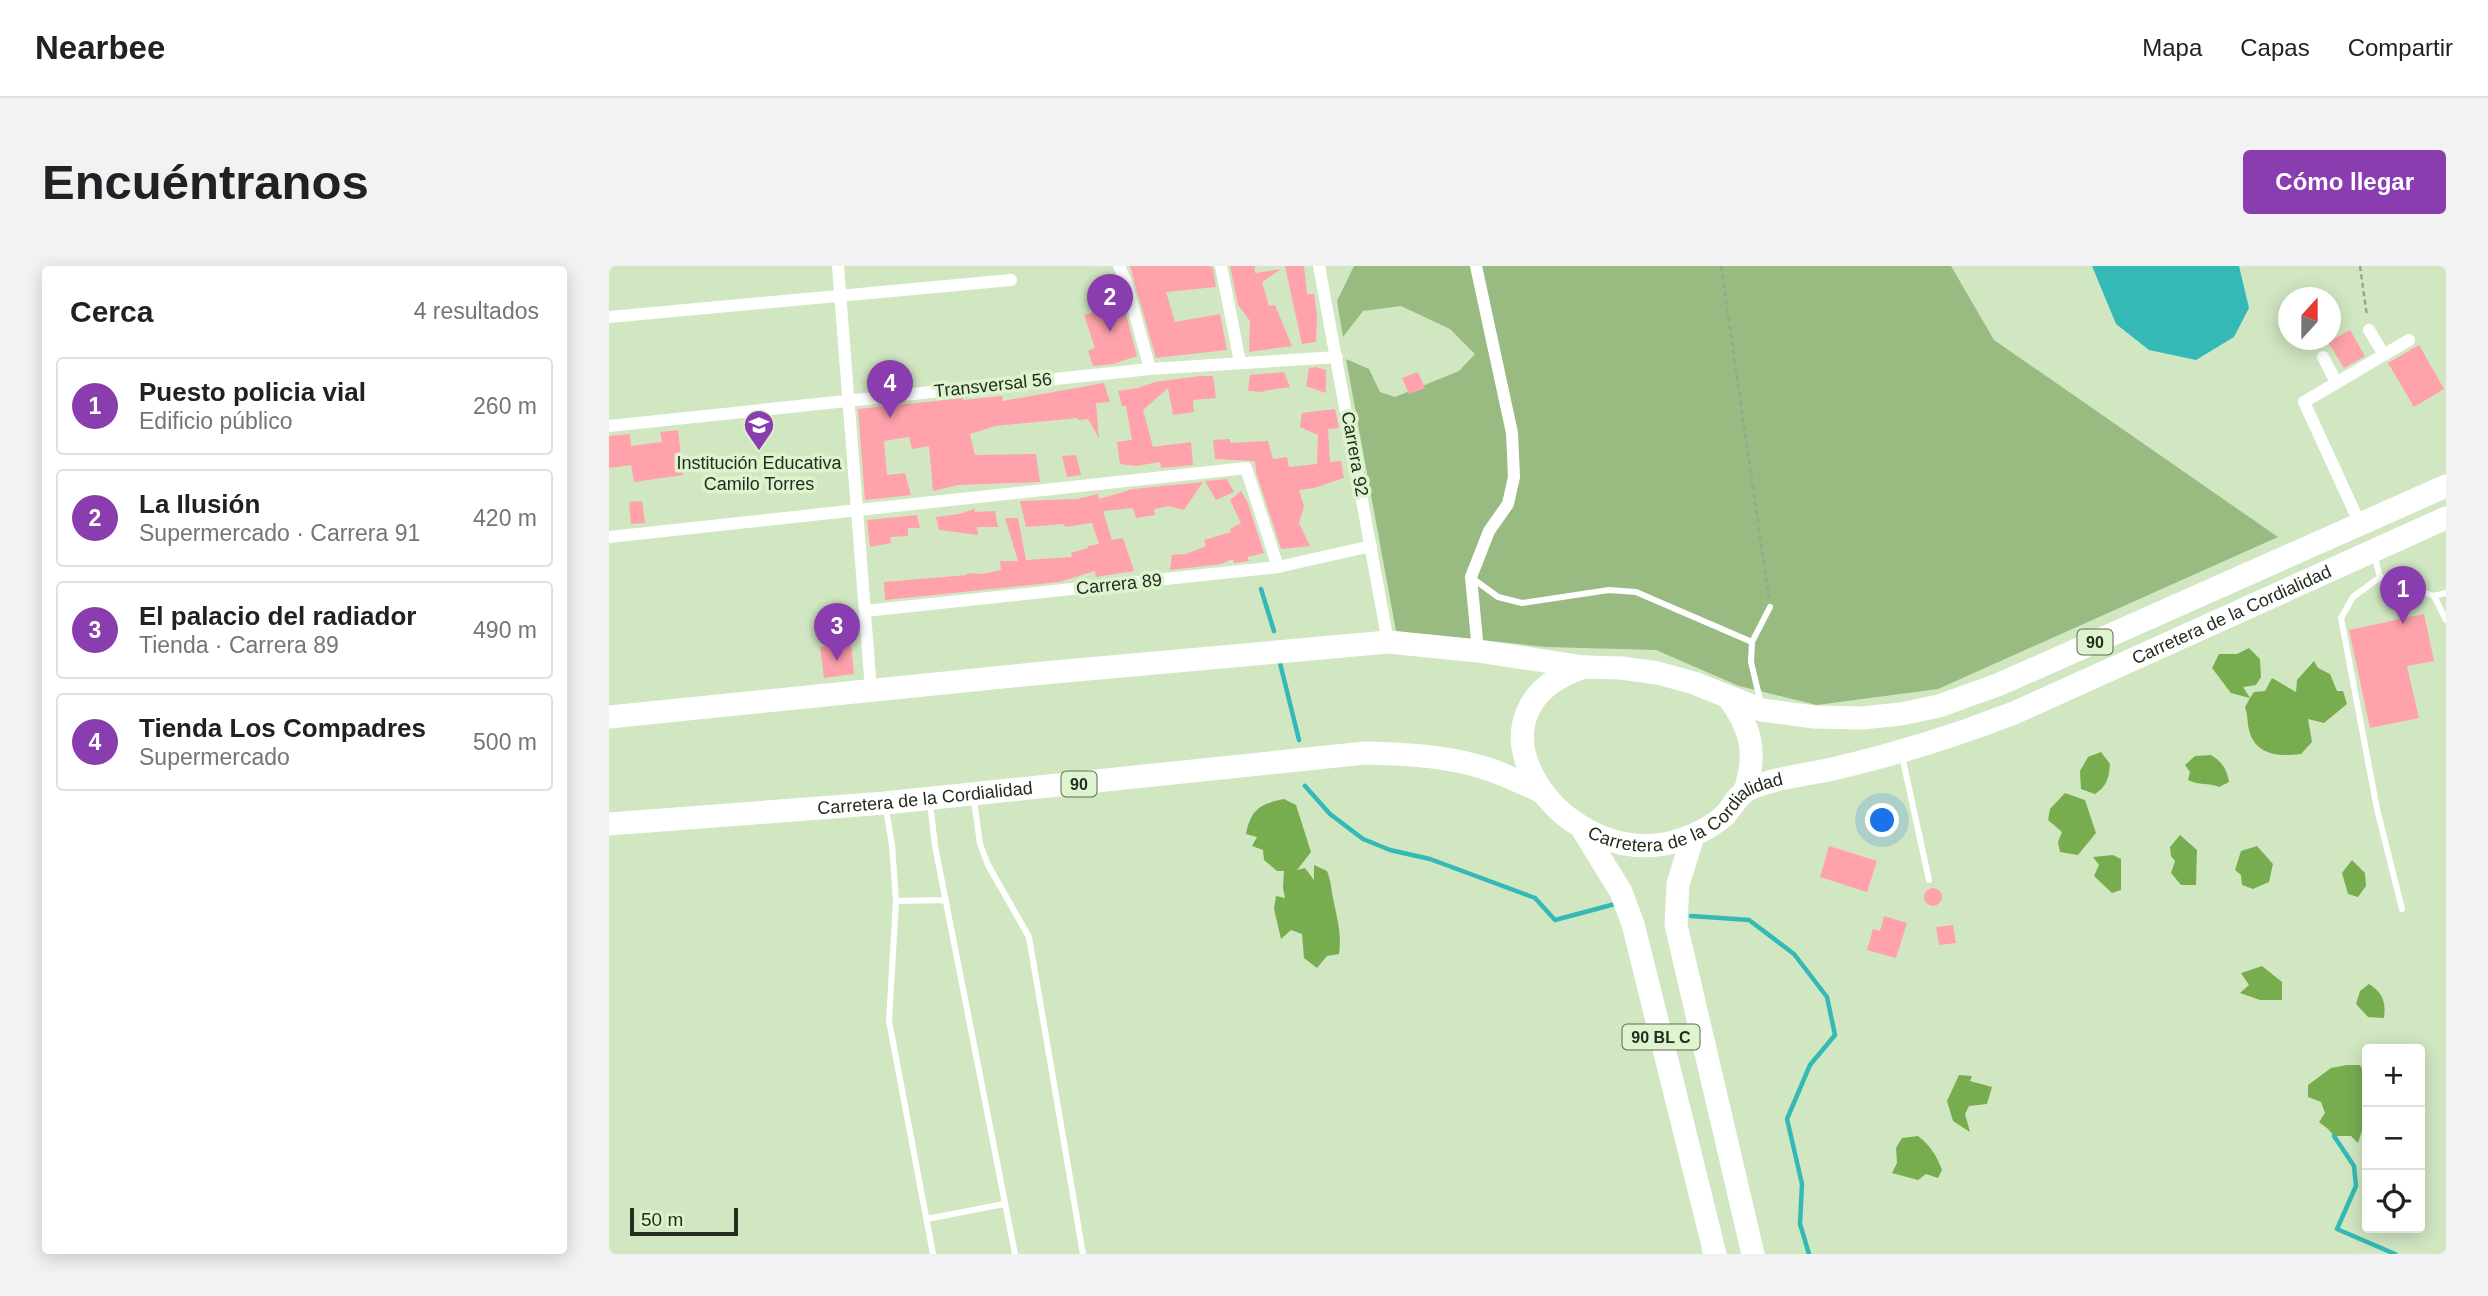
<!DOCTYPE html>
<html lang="es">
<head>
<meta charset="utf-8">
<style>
	:root { --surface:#fff; --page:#f2f2f2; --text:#202124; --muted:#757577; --line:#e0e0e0; --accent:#8a3dae }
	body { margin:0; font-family:Helvetica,sans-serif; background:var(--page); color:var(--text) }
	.controls { position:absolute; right:21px; bottom:21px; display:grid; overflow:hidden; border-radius:7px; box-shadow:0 4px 18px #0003 }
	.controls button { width:63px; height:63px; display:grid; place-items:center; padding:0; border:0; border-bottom:2px solid var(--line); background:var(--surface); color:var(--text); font:35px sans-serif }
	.compass { position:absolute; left:1669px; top:21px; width:63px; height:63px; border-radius:50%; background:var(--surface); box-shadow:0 4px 18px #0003; rotate:21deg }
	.scale { position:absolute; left:21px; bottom:18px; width:108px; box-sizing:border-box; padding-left:7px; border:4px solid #242c1e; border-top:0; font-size:19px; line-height:24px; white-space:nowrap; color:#242c1e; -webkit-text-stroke:5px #def4cf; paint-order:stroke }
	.you { position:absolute; left:1274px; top:555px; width:24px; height:24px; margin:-18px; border:5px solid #fff; border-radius:50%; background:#1a73e8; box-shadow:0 0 0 10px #1a73e833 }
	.badge { display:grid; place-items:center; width:46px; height:46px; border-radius:50%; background:var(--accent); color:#fff; font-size:23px; font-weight:700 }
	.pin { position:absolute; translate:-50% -58px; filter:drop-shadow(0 2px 4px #0008) }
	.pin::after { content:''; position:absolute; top:37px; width:24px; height:21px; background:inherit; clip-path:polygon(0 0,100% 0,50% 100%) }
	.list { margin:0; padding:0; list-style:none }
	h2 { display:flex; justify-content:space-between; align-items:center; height:91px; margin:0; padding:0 28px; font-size:30px }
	h2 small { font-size:23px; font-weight:400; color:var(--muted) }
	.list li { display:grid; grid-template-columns:46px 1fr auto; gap:21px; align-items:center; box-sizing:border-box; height:98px; margin:0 14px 14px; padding:0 14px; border:2px solid var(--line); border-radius:7px }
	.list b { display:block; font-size:26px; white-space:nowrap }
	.list p { margin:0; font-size:23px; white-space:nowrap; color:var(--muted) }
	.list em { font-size:23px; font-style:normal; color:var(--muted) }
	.icon { flex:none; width:38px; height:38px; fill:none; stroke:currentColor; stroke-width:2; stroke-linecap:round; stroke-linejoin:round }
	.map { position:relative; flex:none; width:1837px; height:988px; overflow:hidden; border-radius:7px }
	header { display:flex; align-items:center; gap:42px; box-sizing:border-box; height:98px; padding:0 35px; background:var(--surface); border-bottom:2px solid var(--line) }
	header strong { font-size:33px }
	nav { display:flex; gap:38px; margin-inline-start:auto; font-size:24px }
	.intro { display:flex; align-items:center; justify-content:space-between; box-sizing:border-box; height:168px; padding:0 42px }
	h1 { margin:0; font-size:49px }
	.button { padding:18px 32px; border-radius:7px; background:var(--accent); color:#fff; font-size:24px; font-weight:700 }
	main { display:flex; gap:42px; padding:0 42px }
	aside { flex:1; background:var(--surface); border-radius:7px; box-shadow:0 4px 18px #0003 }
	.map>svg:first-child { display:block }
	.green { fill:#99bb82 }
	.forest { fill:#78ad4f }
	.water { fill:#34b9b7 }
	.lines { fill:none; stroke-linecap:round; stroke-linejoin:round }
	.stream { stroke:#34b9b7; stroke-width:4.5 }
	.building { fill:#ffa2ab }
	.path { stroke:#96a88a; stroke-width:2.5; stroke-dasharray:5 3.5; stroke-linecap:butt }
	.lane { stroke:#fff; stroke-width:6 }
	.street { stroke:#fff; stroke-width:12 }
	.highway { stroke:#fff; stroke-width:23 }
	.labels { text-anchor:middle; stroke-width:7; stroke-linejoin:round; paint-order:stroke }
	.shield { fill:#def4cf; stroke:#5c6853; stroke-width:2 }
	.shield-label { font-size:16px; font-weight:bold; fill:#242c1e }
	.street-label { font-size:18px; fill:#242c1e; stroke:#def4cf }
	.poi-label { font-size:18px; fill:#242c1e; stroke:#def4cf }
</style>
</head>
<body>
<header>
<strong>Nearbee</strong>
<nav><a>Mapa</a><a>Capas</a><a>Compartir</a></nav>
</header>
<div class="intro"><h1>Encuéntranos</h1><a class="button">Cómo llegar</a></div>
<main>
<aside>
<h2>Cerca<small>4 resultados</small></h2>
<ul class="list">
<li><span class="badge">1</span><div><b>Puesto policia vial</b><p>Edificio público</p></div><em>260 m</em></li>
<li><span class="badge">2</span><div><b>La Ilusión</b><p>Supermercado · Carrera 91</p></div><em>420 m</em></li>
<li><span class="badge">3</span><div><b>El palacio del radiador</b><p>Tienda · Carrera 89</p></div><em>490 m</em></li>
<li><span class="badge">4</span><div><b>Tienda Los Compadres</b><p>Supermercado</p></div><em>500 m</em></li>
</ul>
</aside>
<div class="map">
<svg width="1837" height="988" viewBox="0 0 1837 988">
	<rect width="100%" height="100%" fill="#d1e7c2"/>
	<!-- green -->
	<path class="green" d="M745,0H1342L1385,74L1669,271L1329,423L1208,439L1130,420L1047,384L937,381L787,365L737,93L760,103L771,126L786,131L850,105L866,88L841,63L792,40L754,45L734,71L728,35Z"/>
	<!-- forest -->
	<path class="forest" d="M1640,382L1651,393L1652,411L1647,419L1634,421L1641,432L1645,426L1656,425L1663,412L1687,426L1688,414L1705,395L1709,402L1721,408L1728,425H1734L1738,438L1715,457L1699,453L1703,476L1692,488C1670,491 1646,489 1640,464C1638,456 1639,449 1636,441L1641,432L1622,427L1603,402L1610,388H1628Z
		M1492,486L1501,498C1500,512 1498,520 1486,528L1472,523L1471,505L1479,491Z
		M1602,489C1613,496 1618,503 1620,516L1610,521C1599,516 1590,520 1579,514L1581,506L1576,499L1586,490Z
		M1456,527L1476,534L1487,567L1469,589L1451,586L1449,576L1453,566L1439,554L1441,543Z
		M675,533L687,539L702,586L688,604L696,602L705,614V599L718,605C722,615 722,622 724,632C728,652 733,668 730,688L718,690L708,702L695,692L693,668L682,664L672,673L665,643L667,630L676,632L674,622L675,605H668L655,594L654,584L643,580L648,571L637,568C642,543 651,538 675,533Z
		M1571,569L1588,584L1587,619H1572L1562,607L1566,595L1562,590L1561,581Z
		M1648,580L1664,598L1660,616L1644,623L1633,619L1632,609L1626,604L1632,585Z
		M1504,589L1512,593V624L1503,627L1485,610L1490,599L1484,591Z
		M1743,594L1756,607L1757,620L1749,631L1739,628L1733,607Z
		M1653,700L1673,716V734H1651L1631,727L1640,719L1632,707Z
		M1760,718C1774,727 1777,736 1775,752L1759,751L1747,738L1751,725Z
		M1738,799H1751C1764,825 1758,851 1749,877L1742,870H1725L1719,863L1710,856L1716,847L1712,836L1699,831V819L1722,802Z
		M1350,809L1363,810L1361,815L1383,821L1378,838L1360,840L1356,848L1361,866L1344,855L1338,835Z
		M1309,870C1321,879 1328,890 1333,904L1329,912L1317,908L1309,914L1283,907L1288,897L1287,882L1293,872Z"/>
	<!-- water -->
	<path class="water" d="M1483,0H1630L1640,42L1625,71L1587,94L1540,84L1507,58Z"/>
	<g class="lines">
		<!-- stream -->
		<path class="stream" d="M652,323L665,365
			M670,393L690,474
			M696,520L721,548L754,573L781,584L821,593L926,632L946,654L1006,638
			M1082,650L1140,654L1185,688L1218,731L1226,769L1201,799L1178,853L1193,918L1191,958L1200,988
			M1725,870L1745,900L1747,920L1728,963L1786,988"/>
	</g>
	<!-- building -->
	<path class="building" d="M521,0H600L604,2L607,21L557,26L566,56L611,48L618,84L547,92Z
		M621,0H646V7L672,3L653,16L660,40L666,39L683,80L640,86L641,55L629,39Z
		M676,0H695L698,28H705L708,50L707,76L693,78Z
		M514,37L528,90L504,98L484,100L479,85L486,82L475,49Z
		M1741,64L1756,90L1735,102L1719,76Z
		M1810,79L1835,123L1805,141L1779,97Z
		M707,101L717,104V127L697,120L700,102Z
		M675,106L681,121L655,125L656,126L639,125L641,109Z
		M809,106L816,122L800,128L793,112Z
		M591,110H604L607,132L584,134L585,146L564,149L559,122L534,144L544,181L582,176L584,199L552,202L551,196L527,200L511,198L508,176L523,174L517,140H513L509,125L529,122L546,116Z
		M495,117L501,136L487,137L490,172L479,153L469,154L468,152L386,160L361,168L366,189L427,188L431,216L349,219L324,225L320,180L303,183L300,171L275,175L278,209L296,207L302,229L256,234L249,143L354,132V134L393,130L394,135Z
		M726,143L730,162L719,163L721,196L732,195L735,212L705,222L690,224L695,240L690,257L701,280L672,283L647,206L646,195L606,193L604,174L621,173V177L659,175L664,193L678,191L680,201L708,198L709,169L691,161L693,147Z
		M69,164L74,209L25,216L22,199L0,202V170L21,168L22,180L53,176L51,166Z
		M467,189L472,209L458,211L453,190Z
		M618,213L625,226L607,234L596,215Z
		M594,216L575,244L560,240L545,243L546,249L527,252L524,242L494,245L503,274L514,272L525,305L487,311L486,305L450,316L276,334L275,316L358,309V307L373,308L392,304L391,295H409L396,252H409L417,294L463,291L462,287L479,282V280L490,278L483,257L456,261L455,258L417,261L411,235L468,233L489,228L490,233L524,223Z
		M632,225L638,235L655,287L638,291L640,295L625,297L624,293L612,298L561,304L563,289L577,288L597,280L595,274L622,266L621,263L632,257L621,234Z
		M33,235L36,257L22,258L20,236Z
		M365,243L366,246L386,245L389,261H368L369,269L330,264L327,251L350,248Z
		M308,249L311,262H299V270L281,271L282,277L261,281L258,254Z
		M1815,348L1825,395L1798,400L1810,452L1761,462L1740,364Z
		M242,378L245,408L215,412L211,381Z
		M1220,580L1268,595L1258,626L1211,611Z
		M1315 631a9 9 0 1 1 18 0a9 9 0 1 1-18 0Z
		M1275,650L1298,657L1287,692L1258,684L1264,663L1271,665Z
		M1344,659L1347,677L1330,679L1327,661Z"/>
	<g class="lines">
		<!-- path -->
		<path class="path" d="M1112,0L1160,333
			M1751,0L1758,50"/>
		<!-- lane -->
		<path class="lane" d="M1765,289L1771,311
			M863,312L889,331L913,337L1000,324L1027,326L1143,376
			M1825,330L1837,354
			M1152,438L1142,396L1143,376L1161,341
			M1293,490L1320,614
			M365,534L371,578L379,599L420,671L474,988
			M321,536L326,580L406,988
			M277,543L283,579L287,635L280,755L324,988
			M287,635L337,634
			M1793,643L1768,543L1732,352L1744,331L1771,311L1825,330L1837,327
			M318,953L395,938"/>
		<!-- street -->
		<path class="street" d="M229,0L262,424
			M510,0L517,16L541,103
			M612,0L631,96
			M710,0L779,376
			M867,0L903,167L905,211L899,238L880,265L862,311L869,385
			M0,51L402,14
			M1760,64L1775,89
			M1714,91L1727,116
			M0,160L541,103L728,91
			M1752,260L1695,136L1800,74
			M0,271L637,202L669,301
			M256,345L669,301L762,280"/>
		<!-- highway -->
		<g class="highway">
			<path id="s1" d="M975,401C847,443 942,590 1048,579C1070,577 1098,565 1115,550C1123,542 1129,528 1140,523C1168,511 1198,509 1228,502C1288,488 1348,469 1405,447L1837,252"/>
			<path d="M1119,431C1143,463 1148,487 1136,525"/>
			<path d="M0,451L434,407L779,376L869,385L975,401L1012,402L1049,407L1085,417L1153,444L1205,451L1253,452L1292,448L1330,440L1391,418L1837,220"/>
			<path id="s2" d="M0,558L276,537L756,487C799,488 841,490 882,504C899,510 916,518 933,526"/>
			<path d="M974,564L1012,626L1024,658L1106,988"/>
			<path d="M1084,570L1069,618L1067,659L1144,988"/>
		</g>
	</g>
	<!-- icons -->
	<defs>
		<g id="school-pin" transform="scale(1.575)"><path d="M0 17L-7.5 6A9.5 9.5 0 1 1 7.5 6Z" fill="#8a3dae" stroke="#def4cf"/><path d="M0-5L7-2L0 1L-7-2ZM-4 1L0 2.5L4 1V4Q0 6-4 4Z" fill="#fff"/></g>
	</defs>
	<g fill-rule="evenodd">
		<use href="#school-pin" x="150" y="159"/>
	</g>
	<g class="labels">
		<!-- shield labels -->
		<g class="shield">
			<rect x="1468.5" y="363.5" width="35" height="25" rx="5"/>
			<rect x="452.5" y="505.5" width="35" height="25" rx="5"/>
			<rect x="1013.5" y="758.5" width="77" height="25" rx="5"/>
		</g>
		<g class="shield-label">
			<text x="1486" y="382">90</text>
			<text x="470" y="524">90</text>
			<text x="1052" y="777">90 BL C</text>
		</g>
		<!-- street labels -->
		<g class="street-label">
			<text transform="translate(384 119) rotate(-6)" y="6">Transversal 56</text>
			<text transform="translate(746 188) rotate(80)" y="6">Carrera 92</text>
			<text transform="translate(510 318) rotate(-6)" y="6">Carrera 89</text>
			<text dy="6" stroke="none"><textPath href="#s1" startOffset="917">Carretera de la Cordialidad</textPath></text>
			<text dy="6" stroke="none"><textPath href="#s2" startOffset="317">Carretera de la Cordialidad</textPath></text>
			<text dy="6" stroke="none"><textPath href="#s1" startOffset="329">Carretera de la Cordialidad</textPath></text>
		</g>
		<!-- poi labels -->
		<g class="poi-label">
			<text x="150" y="203">Institución Educativa<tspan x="150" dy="21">Camilo Torres</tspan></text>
		</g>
	</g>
</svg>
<div class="controls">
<button>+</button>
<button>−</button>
<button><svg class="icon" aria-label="locate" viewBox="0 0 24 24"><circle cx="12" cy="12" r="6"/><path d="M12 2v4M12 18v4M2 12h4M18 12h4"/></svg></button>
</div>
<svg class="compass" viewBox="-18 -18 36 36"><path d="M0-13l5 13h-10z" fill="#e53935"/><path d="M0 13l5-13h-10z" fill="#757577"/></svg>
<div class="scale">50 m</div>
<div class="you"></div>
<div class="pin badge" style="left:1794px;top:358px">1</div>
<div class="pin badge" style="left:501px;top:66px">2</div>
<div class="pin badge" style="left:228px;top:395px">3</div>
<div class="pin badge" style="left:281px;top:152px">4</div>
</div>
</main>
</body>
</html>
